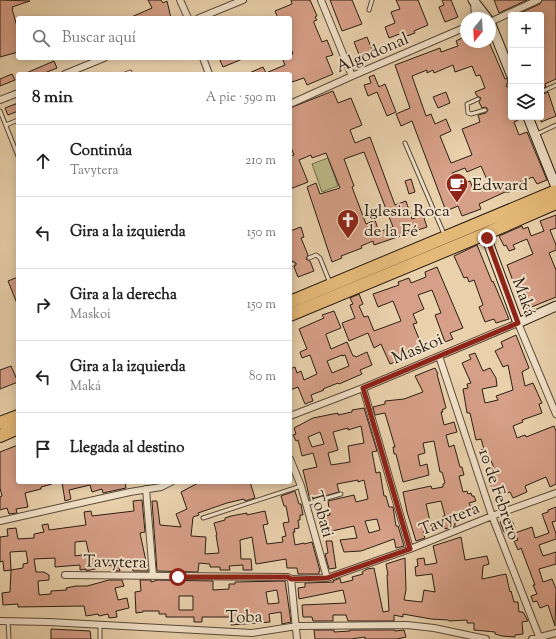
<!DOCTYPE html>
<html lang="es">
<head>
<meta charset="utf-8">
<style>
	:root { --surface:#fff; --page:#f6f6f6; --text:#222; --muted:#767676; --line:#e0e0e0 }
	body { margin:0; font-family:"Sorts Mill Goudy",serif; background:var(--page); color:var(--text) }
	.controls { position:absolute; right:12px; top:12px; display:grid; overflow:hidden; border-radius:4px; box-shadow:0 2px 10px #0003 }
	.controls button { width:36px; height:36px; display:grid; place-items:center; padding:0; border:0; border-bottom:1px solid var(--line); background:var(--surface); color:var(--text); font:20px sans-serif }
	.compass { position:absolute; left:460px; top:12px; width:36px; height:36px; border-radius:50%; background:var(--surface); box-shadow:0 2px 10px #0003; rotate:198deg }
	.stop { position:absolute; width:12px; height:12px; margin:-9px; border:3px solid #8f2418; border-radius:50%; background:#fff }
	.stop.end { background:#8f2418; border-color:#fff; box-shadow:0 1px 4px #0008 }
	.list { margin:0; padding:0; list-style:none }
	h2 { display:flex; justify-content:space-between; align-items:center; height:52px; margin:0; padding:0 16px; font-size:17px }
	h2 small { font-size:13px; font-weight:400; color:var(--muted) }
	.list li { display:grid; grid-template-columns:26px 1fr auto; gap:12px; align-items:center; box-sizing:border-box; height:72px; padding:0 16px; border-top:1px solid var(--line) }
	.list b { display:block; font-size:15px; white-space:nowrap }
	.list p { margin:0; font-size:13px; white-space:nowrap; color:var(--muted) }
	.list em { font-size:13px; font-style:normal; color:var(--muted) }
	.icon { flex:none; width:22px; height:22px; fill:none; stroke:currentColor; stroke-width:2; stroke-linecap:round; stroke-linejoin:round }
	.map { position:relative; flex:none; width:556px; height:639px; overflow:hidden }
	.search { position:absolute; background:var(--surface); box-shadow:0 2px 10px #0003; left:16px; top:16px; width:276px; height:44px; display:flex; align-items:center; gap:10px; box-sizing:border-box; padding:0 14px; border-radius:4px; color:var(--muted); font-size:15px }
	.panel { position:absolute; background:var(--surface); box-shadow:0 2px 10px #0003; left:16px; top:72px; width:276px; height:412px; border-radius:4px }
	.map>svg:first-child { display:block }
	.green { fill:#bbba86; stroke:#726c4e }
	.building { fill:#d69f87; stroke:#2a1f15; fill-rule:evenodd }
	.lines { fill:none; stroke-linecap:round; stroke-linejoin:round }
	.lane-casing { stroke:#5a4c3b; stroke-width:5 }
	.street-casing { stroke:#5a4c3b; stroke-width:8 }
	.secondary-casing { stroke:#2a1f15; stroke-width:11 }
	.highway-casing { stroke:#2a1f15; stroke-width:14 }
	.lane { stroke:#f1e1c9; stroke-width:3 }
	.street { stroke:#f1e1c9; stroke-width:6 }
	.secondary { stroke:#f1e1c9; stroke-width:9 }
	.highway { stroke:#e4b876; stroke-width:12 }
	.route { stroke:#8f2418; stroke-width:5 }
	.labels { text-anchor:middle; stroke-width:4; stroke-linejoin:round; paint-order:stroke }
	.street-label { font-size:17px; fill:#2a1f15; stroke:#f1e1c9 }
	.poi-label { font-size:17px; fill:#2a1f15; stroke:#f1e1c9; text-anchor:start }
</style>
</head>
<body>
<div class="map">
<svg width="556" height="639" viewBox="0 0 556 639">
	<rect width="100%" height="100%" fill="#e9d1ac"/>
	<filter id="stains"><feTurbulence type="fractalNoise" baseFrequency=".005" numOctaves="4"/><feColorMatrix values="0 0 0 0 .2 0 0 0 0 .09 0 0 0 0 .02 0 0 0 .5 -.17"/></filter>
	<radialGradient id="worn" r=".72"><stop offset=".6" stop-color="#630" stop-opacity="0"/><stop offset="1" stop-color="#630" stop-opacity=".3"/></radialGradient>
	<!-- green -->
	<path class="green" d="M328,158L338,186L322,192L312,164Z"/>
	<!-- building -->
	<path class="building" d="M0,0L30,1L12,7L13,9H12L18,30V52L0,57Z
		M148,0H161L163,3L167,1L171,18H129L152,8Z
		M291,0H310L317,16L315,17L317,20L314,21V23L322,42L327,40L333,55L326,57L333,74L307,85L304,78L292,82L290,74H247L263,67L266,73L285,65L282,58H290V55L293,54L290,46V18H278L275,11L292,4Z
		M330,0H352L362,24L342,31Z
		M396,0H418L428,25L414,31L415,33L404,37L402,33L389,38L385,27L395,23L391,12L400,9Z
		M442,0H451L458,17L445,22L439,7L444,5Z
		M494,0H527L499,13Z
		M542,0H556V79L545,84L546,87L541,89V15H516L540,4Z
		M466,36V42H489L505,79L507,78L508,82L506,86L511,89V117H522V118L514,122L519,135L527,132L547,180L537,184L533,177L520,182L522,187L509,192H505L479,204L481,209L462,216L458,206L446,211L412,121L401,126L396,114L410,108L395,65L440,48L441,52L458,46L456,41ZM453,65L455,72L472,66L476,76L480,75L485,88L475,92L477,96L481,98L479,102L482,108L486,107L488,110L486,113L478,115L480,122L462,129L472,155L451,163L440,136L451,131L446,119L435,124L431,114L426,116L412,76L427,70V73L433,70L434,73ZM481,166L488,182L473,188L470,181L458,186L452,173L465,168L467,172Z
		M367,37L373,52L360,57L354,42Z
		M219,58H245L223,67Z
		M54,61L57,68L42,74H24Z
		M12,74L15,80L0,86V79Z
		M374,75L379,87L385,84L396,112L387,116L377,92L368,96L364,85L371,83L369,77Z
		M333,91L338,103L351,98L362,125L350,130L355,143L370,137L395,205L406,201L412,219L423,215L427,227L374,245L373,241L361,246L362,248L341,256L342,258L332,262L307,187L316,183L320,194L340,188L326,153L312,158L311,155L299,160L308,182L290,189V156L294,155L290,145V108ZM364,152L393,227L379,232L375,220L366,224L352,187L354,186L344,159Z
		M446,92L450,103L438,108L433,97Z
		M548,92L556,116L541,122V95Z
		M18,103V111L8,115L5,108Z
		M411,179L415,192L409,194L405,181Z
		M556,215V228L550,230L556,245V250L549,253L556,270V297L524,310L507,265L533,254L527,239L513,245L515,249L509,251L506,245L504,246L499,236L522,226L523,229L528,227L531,236L544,231L540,221Z
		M301,227L304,237L301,238L308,255L306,259L310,261L314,271L298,277L294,267L296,265V263L292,261L290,256V231Z
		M477,245L492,282L493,281L496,288L509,319L496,323L494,319L485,322L479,307L483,305L474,280L469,282L467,277L464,278L454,256Z
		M437,267L463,328L450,333L453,339L445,342L435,315L441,313L432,290L418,295L424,309L413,314L417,323L413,324L422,346L412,350L414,355L390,364L381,344L374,348L368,333L349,341L342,323L355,318L350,305L353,304L350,298L359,294L363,304L359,306L364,317L368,316L374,331L401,321L393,301L378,307L373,294L399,285L398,282L409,278L411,283L426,277L425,272Z
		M18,277V306L8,281Z
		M334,311L341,328L326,334V335L331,349L347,342L353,356H355L356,357L367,352L372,365L360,370L362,374L339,384L338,383L323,389L324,390L311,395L313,401L305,404L298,387L290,390V369L295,367L297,373L301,371L304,380L317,374L310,355L302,358L300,352L307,349L299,329L324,318L322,315ZM342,355V356L345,355L349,366L332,373L327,361Z
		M516,335L529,368L522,372L525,386L533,383L542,403L539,404L542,413L522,420L523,422L513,426L517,438L525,435L526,437L554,426L556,431V484L550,487L546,477L525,486L527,492L513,498L510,492L502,495L499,489L493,491L490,483L494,482L491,475L496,473L490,458L485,460L481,450L484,449L481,439L476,440L470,413H467L463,389L468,388L467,384L471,383L462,363L471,359L469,355L475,353L483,371L490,368L496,378L497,386L482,389L485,403L498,400L496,396L513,390L508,365L503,367L495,351L503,347L501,342Z
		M11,366L18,382L0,389V370Z
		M435,368L438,374H437L446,408L442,410L443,412H441L444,425L454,422L457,432L446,435L449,447L454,445L460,467H462L464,475L459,476L463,492L467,491L468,494L471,493L472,496H474L476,501L469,503L474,514L455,523V526L445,529L443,516H445L441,501L426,504L432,530L423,532L425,538L416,541L407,512L403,492L431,486L432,489L443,487V484L445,483L442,472H440L434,441L423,443L425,453L418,455L420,466L427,464L429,475L403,482L396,454H394L393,447H395L385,413L375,415L373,407L385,404V401L404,399L423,392L415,376Z
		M364,408L377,451L372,452L376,473L380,472L384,496H386L389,507H393L396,526H398L404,546L396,548L394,539L361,551L344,552L340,540L357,538L354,526L323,533L322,523L320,524L318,517L330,515L328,501L354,495L356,502L368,499L364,480L358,482V480L337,484L339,492L310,500L303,470L317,467L313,453L302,456L298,440L296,441L293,435L296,434L294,428L313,418L338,413V415L352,412V410ZM361,426L364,443L348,446L350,462L331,465L328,453L338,450L333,432L348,428V430ZM320,432L324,444L312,447L308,437ZM377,519L380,530L369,533L365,521Z
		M18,445V482H52V484L41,487V489L25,493L28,507L16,509L17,513L9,514L7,508L0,510V497L2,496L0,488V452Z
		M62,482H125L126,488L103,493L102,489L92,492L90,485L69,490L71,499L65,501Z
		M200,482H250L255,498L245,501L244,499L227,503L198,513L199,515L193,517L191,536L206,537L205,554L219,553L216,535H217L214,523L225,520V518L231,516L247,513V515L265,511L268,524L263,525L267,544L283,542L282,537L286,536L283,523L289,522L286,506H284L281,496L295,491L299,504H301L303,515H300V520H298L299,528L294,529L295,532H293L295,545L304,543V544L312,542L320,571H319V574H298L297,568H287L286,559L256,564L252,537L240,540L241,559H251L252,570H243V565L229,566L230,570H220V567H210V564L199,563L198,572L157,571L152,501H157L160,525L181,527L176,514L187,509L181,492Z
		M142,500L145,532L140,533L148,571H133L132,561L118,564L120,571H113L112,565L86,571V569L80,570V565L55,567V558L34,559L36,572H44L49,575V580L38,581L39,595L51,594V591L67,590L66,588L76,586H87L109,580H122L124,586L115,588L118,600L127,598L129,608L116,611L117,617L109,618L108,614L99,616L98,614L86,616L84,606L18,607V604L3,605L2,593L10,592L11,570L23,568V564L28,563L26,551L10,552L11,570L4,571L3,561L0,562V537L8,536L7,529L16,528L18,539L34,538V534L44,532L42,525L48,524L49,530L86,525L84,512L91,511L92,516L134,511L133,501ZM86,541L89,554L75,556V542Z
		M556,507V521L552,522L556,534V539L539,545L543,556L556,552V564L539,569L543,582L552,579L556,589L555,626L548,605L540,608L537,601L533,602L531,596L537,594L533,585H535L521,548L518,550L514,541L518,540L515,533L532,527L535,538L549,533L542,514L548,512V510Z
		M511,518L515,528L504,532L500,522Z
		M461,537L465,560L487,556L489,564L483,566L482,579L506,574L510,592L511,591L514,602H518L519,612H523L528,621L522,622L523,634L515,635V637L502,636L495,634V632L474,630V623H467V620L449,621L448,620L431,619L403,614V617L394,615V621H348L346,615H333V621H313L312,617H303L302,605L346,603L343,590L299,599L298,588L305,587V583L334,582L333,581L340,578L341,583L353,580L352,577L363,574L362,572L367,569L374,568L383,612L389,611L387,575H388L386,564L405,558L406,590L404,600L422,602L424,590L435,592L432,574L416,576L415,567L418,566L417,559L424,558L425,565L437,563L433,546Z
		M326,541H332L336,568L329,569L325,554L328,553Z
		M140,580H151V582L158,580L213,581V590L229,589V584H235V582L285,581L291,622L282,624L281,612L269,614L270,622L231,625V617H202V622H194V617H166V614H159V611H143V612L136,613L135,592L141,591ZM277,590L279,603L268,604L266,592ZM179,596H193V610H179Z
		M51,629L90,631L91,639H51Z
		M314,630H334V632L350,631V630H395V631L404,630L406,637L397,639H365V637L351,639H315Z"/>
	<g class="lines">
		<!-- lane casing -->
		<g class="lane-casing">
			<path id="lane" d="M369,10L372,0
				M125,74L130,72
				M509,85L511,84
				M541,92L556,85
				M478,99L467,104L468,113L471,114L485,110
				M0,111L18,156
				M6,125L18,120
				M537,134L556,125
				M405,143L444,234
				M309,258L316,255L320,258L330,283
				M290,265L293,264
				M306,504L341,494
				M203,518L301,486
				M8,621L9,639
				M100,639V625"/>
		</g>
		<!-- street casing -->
		<g class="street-casing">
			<path id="street" d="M180,0L188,18
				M321,0L352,76
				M474,2L475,18
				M199,18L243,0
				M490,22L538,0
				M203,58L209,74
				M65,74L104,58
				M0,100L18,93
				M290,104L352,76L466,27
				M439,356L492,516L540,639
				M363,388L410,549
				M290,416L363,388L518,323L556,414
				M290,459L301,486L327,578
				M146,489L153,576
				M0,521L130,492L161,487L171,482
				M65,575L288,577L291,579L327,578L410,549L492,516L556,493
				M291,579L297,639
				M0,621L49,622L252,633L297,626L407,625L434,628L486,639
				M532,639L556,633"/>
		</g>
		<!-- secondary casing -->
		<g class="secondary-casing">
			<path id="secondary" d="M473,0L487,18
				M490,22L511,74
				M528,117L556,187
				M485,234L518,323L556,306"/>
		</g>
		<!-- highway casing -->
		<g class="highway-casing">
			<path id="highway" d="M290,302L556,191
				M290,315L485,234L556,203
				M0,423L18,416
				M0,436L18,428"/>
		</g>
		<!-- lane -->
		<use href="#lane" class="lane"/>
		<!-- street -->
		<use href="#street" class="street"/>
		<!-- secondary -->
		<use href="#secondary" class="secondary"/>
		<!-- highway -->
		<use href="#highway" class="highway"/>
	</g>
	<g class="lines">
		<!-- route -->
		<path class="route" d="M178,577H288L291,579L327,578L410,549L363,388L518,323L487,238"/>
	</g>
	<!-- icons -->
	<defs>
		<g id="cafe-pin" transform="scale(1.15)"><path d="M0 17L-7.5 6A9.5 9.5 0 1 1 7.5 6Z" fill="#8f2418" stroke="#f1e1c9"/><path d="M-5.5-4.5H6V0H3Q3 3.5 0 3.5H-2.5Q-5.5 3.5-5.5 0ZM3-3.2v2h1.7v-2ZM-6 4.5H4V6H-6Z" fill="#fff"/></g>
		<g id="church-pin" transform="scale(1.15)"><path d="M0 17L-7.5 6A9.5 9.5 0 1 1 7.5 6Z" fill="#8f2418" stroke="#f1e1c9"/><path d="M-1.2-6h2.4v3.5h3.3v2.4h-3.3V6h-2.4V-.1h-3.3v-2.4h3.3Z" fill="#fff"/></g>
	</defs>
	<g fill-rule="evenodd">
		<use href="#cafe-pin" x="457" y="184"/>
		<use href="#church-pin" x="348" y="220"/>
	</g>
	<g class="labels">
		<!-- street labels -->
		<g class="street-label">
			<text transform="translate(372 52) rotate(-23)" y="6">Algodonal</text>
			<text transform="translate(525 297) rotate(70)" y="6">Maká</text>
			<text transform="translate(417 348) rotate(-23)" y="6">Maskoi</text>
			<text transform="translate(500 494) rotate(71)" y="6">10 de Febrero</text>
			<text transform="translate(323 514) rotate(74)" y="6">Tobati</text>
			<text transform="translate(449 518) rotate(-22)" y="6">Tavytera</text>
			<text transform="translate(115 561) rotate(1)" y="6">Tavytera</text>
			<text transform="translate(244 616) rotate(-1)" y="6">Toba</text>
		</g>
		<!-- poi labels -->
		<g class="poi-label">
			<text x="472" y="190">Edward</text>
			<text x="364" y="216">Iglesia Roca<tspan x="364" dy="20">de la Fé</tspan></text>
		</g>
	</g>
	<rect width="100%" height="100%" filter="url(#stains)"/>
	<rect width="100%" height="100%" fill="url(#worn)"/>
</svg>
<div class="controls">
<button>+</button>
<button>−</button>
<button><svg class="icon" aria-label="layers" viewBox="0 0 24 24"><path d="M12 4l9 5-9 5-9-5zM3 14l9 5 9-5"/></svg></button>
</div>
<svg class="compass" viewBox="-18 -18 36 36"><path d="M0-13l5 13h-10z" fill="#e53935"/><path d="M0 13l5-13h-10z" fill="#767676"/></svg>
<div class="stop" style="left:178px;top:577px"></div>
<div class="stop end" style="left:487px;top:238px"></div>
<div class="search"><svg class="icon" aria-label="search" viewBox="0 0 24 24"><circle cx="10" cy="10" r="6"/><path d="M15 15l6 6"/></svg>Buscar aquí</div>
<section class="panel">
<h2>8 min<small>A pie · 590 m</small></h2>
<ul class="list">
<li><svg class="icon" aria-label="ahead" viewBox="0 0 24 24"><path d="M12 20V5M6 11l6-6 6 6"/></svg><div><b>Continúa</b><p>Tavytera</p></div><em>210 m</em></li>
<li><svg class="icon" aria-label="left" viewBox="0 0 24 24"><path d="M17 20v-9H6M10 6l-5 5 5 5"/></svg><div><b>Gira a la izquierda</b></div><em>150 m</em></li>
<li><svg class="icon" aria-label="right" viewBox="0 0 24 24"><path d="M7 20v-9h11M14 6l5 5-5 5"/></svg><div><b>Gira a la derecha</b><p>Maskoi</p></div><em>150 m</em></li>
<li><svg class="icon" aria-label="left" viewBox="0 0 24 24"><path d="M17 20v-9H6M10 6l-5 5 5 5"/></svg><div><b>Gira a la izquierda</b><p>Maká</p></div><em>80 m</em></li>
<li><svg class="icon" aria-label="arrive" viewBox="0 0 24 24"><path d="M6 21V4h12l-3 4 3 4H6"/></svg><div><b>Llegada al destino</b></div></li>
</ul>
</section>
</div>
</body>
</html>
